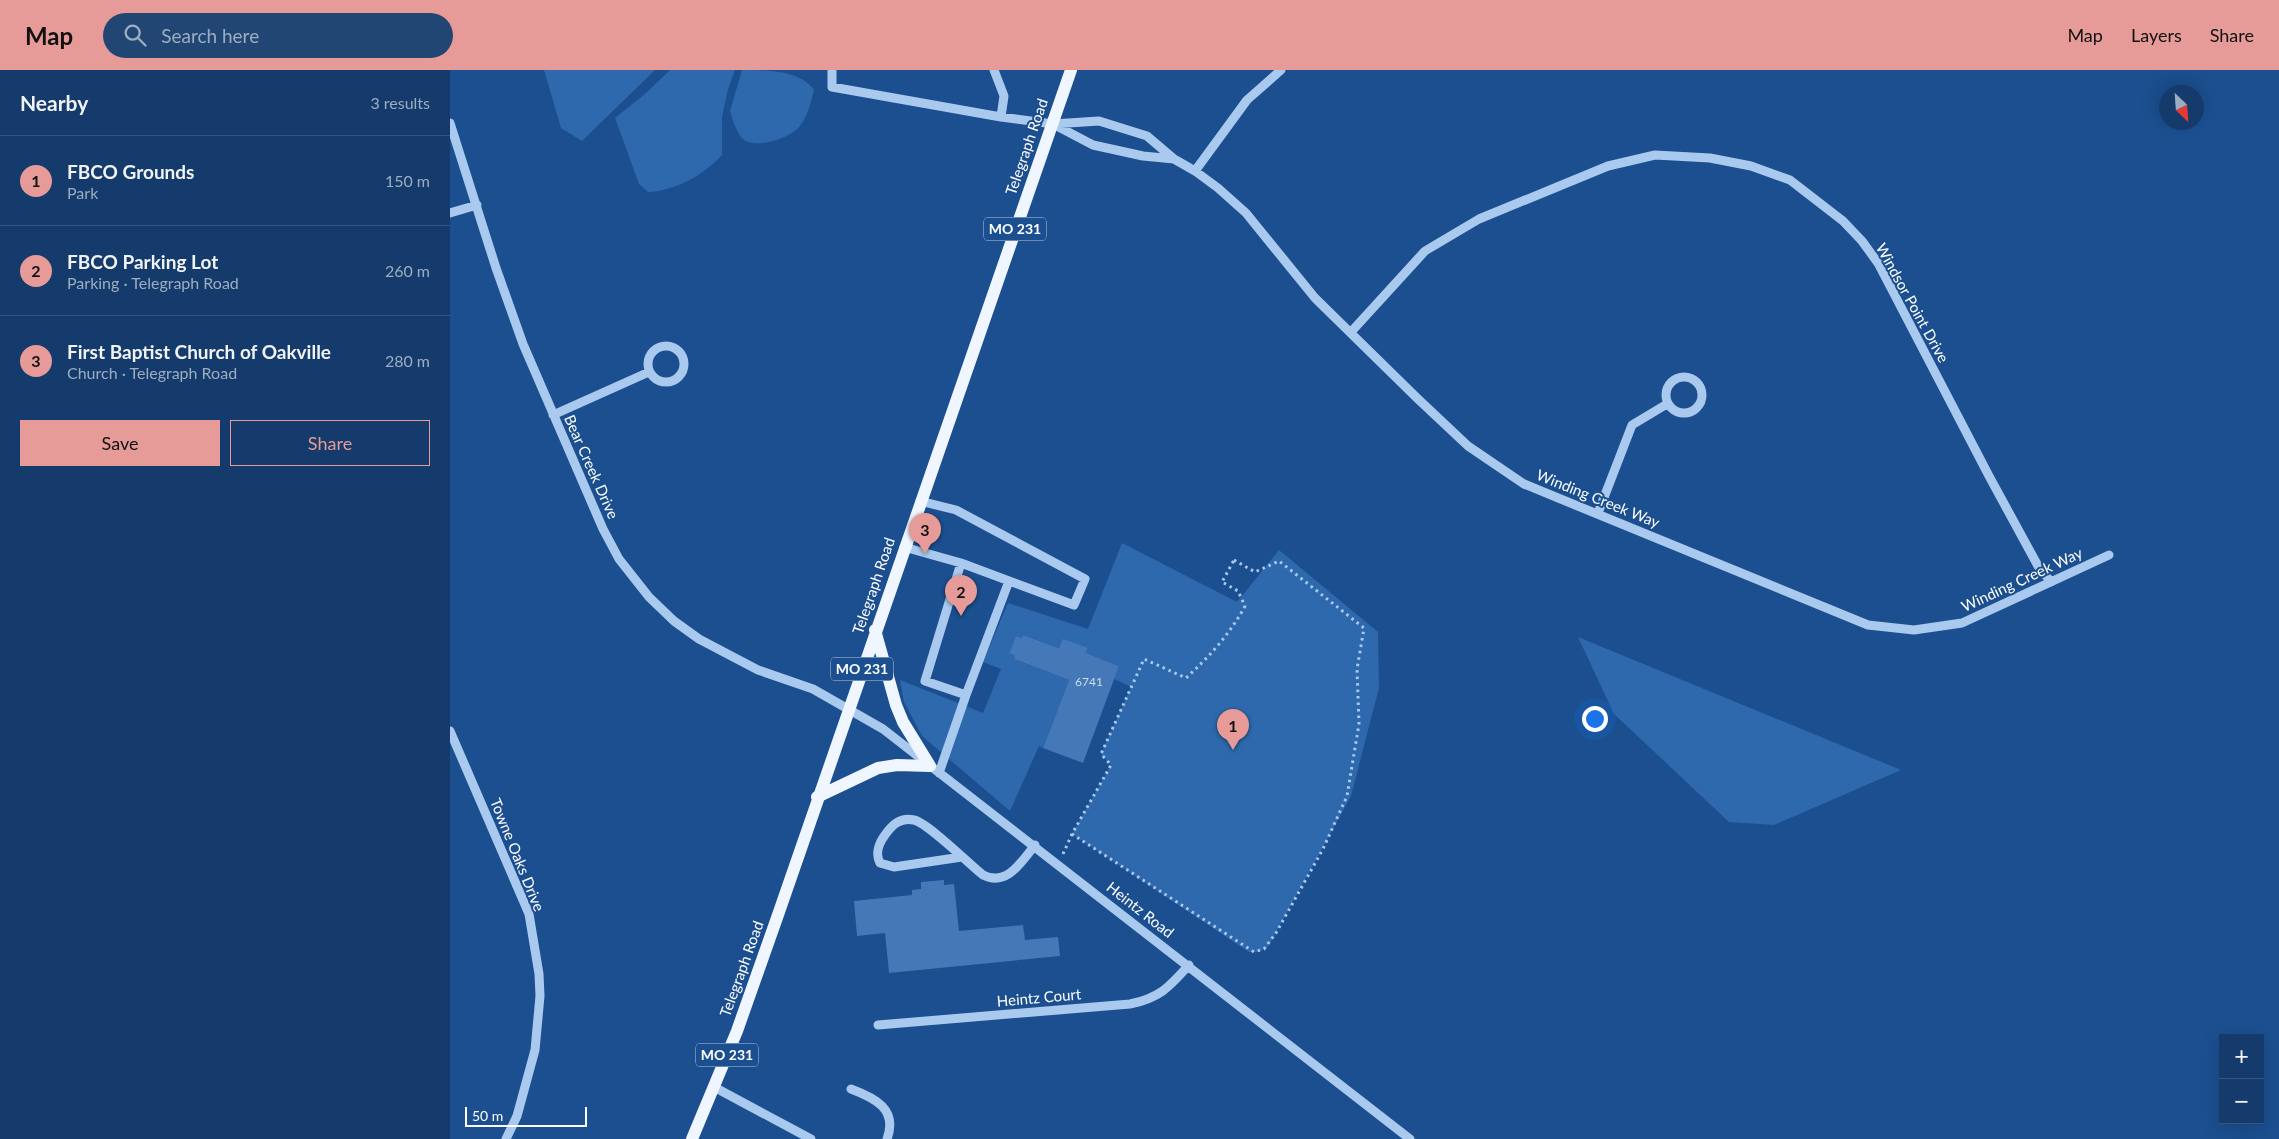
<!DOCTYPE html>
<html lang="en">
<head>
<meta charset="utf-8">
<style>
	:root { --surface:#143b6b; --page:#214673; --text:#f1f3f6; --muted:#9dadc1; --line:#33557e; --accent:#e69b98 }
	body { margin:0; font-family:Lato,sans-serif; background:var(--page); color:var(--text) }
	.controls { position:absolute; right:15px; bottom:15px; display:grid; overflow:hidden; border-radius:0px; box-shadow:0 5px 20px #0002 }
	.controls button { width:45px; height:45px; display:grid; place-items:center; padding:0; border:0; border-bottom:1px solid var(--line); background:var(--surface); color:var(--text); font:25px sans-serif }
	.compass { position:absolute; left:1709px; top:15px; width:45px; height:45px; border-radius:50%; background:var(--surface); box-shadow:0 5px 20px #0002; rotate:155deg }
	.scale { position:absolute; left:15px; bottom:12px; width:122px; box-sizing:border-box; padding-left:5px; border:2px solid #fff; border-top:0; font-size:14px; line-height:18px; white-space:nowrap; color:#fff; -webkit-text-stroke:4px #1b4f8f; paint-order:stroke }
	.you { position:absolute; left:1144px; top:648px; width:18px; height:18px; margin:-12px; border:4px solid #fff; border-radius:50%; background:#1a73e8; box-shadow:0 0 0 8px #1a73e833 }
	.badge { display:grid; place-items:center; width:32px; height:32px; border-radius:50%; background:var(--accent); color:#111; font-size:16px; font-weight:700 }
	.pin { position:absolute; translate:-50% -41px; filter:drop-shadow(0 1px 2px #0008) }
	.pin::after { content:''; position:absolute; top:26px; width:18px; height:15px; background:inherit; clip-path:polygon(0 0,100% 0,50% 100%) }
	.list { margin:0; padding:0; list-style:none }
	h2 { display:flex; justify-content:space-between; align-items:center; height:65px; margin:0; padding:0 20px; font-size:21px }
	h2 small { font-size:16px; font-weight:400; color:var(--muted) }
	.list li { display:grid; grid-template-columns:32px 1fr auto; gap:15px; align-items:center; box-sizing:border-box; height:90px; padding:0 20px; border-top:1px solid var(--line) }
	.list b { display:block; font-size:19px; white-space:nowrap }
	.list p { margin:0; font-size:16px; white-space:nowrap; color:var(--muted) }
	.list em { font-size:16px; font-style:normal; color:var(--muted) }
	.actions { display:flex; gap:10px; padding:15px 20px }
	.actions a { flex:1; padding:11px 0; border:1px solid var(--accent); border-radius:0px; text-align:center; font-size:18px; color:var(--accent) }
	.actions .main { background:var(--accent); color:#111 }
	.icon { flex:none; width:28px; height:28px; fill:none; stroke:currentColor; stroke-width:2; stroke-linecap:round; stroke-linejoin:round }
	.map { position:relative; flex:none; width:1829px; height:1069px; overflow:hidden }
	header { display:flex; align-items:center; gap:30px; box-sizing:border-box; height:70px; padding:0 25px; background:var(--accent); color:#111 }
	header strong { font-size:24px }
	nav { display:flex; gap:28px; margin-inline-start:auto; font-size:18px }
	.search { width:350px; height:45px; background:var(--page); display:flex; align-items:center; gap:12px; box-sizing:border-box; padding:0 18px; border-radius:28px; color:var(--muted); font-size:19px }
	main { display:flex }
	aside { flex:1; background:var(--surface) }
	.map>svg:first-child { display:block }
	.green { fill:#2e69ad }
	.building { fill:#4478b7 }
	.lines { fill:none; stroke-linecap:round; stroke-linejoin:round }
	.path { stroke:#a9c9ee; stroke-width:3; stroke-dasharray:2.5 4; stroke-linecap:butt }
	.minor { stroke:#a9c9ee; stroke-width:9 }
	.major { stroke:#f0f6ff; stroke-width:12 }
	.labels { text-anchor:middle; stroke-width:4; stroke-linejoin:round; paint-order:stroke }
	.number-label { font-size:12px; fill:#d0dded }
	.shield { fill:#1b4f8f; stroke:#bbcadd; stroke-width:1 }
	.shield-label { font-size:14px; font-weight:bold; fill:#fff }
	.street-label { font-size:15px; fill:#fff; stroke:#1b4f8f }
</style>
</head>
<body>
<header>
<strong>Map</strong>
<div class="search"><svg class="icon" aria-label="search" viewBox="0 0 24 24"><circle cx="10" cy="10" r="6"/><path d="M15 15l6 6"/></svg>Search here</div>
<nav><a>Map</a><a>Layers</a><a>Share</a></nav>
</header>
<main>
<aside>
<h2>Nearby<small>3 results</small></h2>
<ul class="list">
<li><span class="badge">1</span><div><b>FBCO Grounds</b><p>Park</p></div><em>150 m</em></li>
<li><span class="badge">2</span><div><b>FBCO Parking Lot</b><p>Parking · Telegraph Road</p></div><em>260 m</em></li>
<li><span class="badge">3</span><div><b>First Baptist Church of Oakville</b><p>Church · Telegraph Road</p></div><em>280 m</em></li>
</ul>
<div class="actions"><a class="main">Save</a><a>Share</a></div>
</aside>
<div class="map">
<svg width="1829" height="1069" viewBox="0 0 1829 1069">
	<rect width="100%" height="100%" fill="#1b4f8f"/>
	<!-- green -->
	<path class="green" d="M94,0H205L132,71L111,58Z
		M220,0H285L278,19L272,47V85C254,105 225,121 198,122L189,114L165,48L195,24Z
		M292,0C316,0 350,0 364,20C361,32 358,46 350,56C341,68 305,80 293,69C287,63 282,49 280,41Z
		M672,473L787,532L829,480L928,562L929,618L901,726L818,877L809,882H799L622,764L661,695L651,684L681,617L664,609L669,596L636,583L638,579L609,578L573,565L572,568L566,566L559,583L565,586L564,589L619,610L593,678L589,676L560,741L472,666L454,632L450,610L533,643L551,599L533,592L558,533L638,559Z
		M1128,567L1451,700L1324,755L1279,752L1164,644Z"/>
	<!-- building -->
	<path class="building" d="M573,565L609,578L613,569L638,578L636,583L669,596L633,693L593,678L619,610L564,589L565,586L559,583L566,566L572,568Z
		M494,810V815L504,814L509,861L573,855L575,870L608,867L610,886L439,903L435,863L407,866L404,831L462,825V820L471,819V812Z"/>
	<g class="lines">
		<!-- path -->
		<path class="path" d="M784,490L805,502L829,491L914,558L907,599L909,654L897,726L873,779L826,863L814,879L804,882L622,764L661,695L651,684L694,589L736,608C759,587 780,564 795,536L788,521L772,512Z
			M613,784L622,764"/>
		<!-- minor -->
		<path class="minor" d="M382,0V17L551,47L603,54L649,51L697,66L724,89L745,101L768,118L796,143L865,228L968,329L1018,376L1074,414L1418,555L1464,560L1512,553L1659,485
			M544,0L554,26L551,47
			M0,53L46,198L73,274L153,459L169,489L199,527L224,551L249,569L308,600L363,619L433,659L960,1069
			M603,54L643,75L693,86L724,89
			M745,101L797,30L831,0
			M0,143L27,135
			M901,262L975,181L1029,149L1158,96L1205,85L1260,88L1301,96L1340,110L1393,151L1412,171L1428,193L1539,406L1588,496L1601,512
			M198 294a18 18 0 1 1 36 0a18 18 0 1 1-36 0Z
			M1216 325a18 18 0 1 1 36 0a18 18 0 1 1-36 0Z
			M103,345L199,302
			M1148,443L1182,355L1217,334
			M454,477L511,493L624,535L635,509L506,440L470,431
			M511,493L475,611L516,625L559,511
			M0,661L79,844L89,904L90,926L85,980L67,1046L56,1069
			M489,703L516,625
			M512,787L444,797L430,793C425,784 429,773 435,765C442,755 450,747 464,750C478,753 519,794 533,805C557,817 571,792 585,775
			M428,955L680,934C710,928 719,917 739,895
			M264,1017L361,1069
			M401,1019C425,1028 448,1039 437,1069"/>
		<!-- major -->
		<path class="major" d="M425,560L446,635L453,652L480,696
			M367,727L428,698L447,695L480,696
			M242,1069L287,961L329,842L621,0"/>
	</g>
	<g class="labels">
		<!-- number labels -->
		<g class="number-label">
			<text x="639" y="616">6741</text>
		</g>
		<!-- shield labels -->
		<g class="shield">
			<rect x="534" y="147.5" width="62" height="23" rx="4"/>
			<rect x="381" y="587.5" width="62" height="23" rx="4"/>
			<rect x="246" y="973.5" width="62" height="23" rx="4"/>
		</g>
		<g class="shield-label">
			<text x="565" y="164">MO 231</text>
			<text x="412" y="604">MO 231</text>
			<text x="277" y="990">MO 231</text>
		</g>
		<!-- street labels -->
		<g class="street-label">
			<text transform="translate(577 77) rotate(-71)" y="5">Telegraph Road</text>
			<text transform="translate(1462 233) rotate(61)" y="5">Windsor Point Drive</text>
			<text transform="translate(141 397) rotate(66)" y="5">Bear Creek Drive</text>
			<text transform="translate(1148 429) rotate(22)" y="5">Winding Creek Way</text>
			<text transform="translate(1572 510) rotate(-25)" y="5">Winding Creek Way</text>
			<text transform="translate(424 516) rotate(-71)" y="5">Telegraph Road</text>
			<text transform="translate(67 785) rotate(68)" y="5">Towne Oaks Drive</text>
			<text transform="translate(690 840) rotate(38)" y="5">Heintz Road</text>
			<text transform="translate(292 899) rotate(-70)" y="5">Telegraph Road</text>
			<text transform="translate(589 928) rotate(-5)" y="5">Heintz Court</text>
		</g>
	</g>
</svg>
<div class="controls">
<button>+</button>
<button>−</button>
</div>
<svg class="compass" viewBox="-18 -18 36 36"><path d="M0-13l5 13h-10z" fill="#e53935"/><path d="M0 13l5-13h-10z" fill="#9dadc1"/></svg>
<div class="scale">50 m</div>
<div class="you"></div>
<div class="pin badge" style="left:783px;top:680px">1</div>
<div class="pin badge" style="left:511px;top:546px">2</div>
<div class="pin badge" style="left:475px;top:484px">3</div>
</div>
</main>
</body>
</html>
